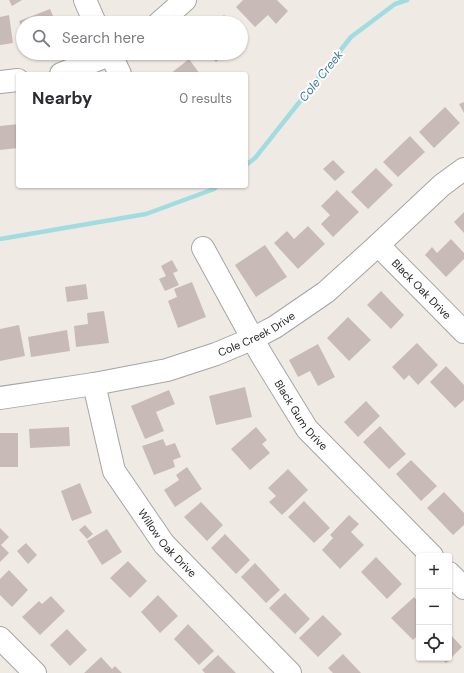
<!DOCTYPE html>
<html lang="en">
<head>
<meta charset="utf-8">
<style>
	:root { --surface:#fff; --page:#f2f2f3; --text:#2b2b33; --muted:#7c7c81; --line:#e1e1e2 }
	body { margin:0; font-family:"DM Sans",sans-serif; background:var(--page); color:var(--text) }
	.controls { position:absolute; right:12px; bottom:12px; display:grid; overflow:hidden; border-radius:4px; box-shadow:0 1px 3px #0004 }
	.controls button { width:36px; height:36px; display:grid; place-items:center; padding:0; border:0; border-bottom:1px solid var(--line); background:var(--surface); color:var(--text); font:20px sans-serif }
	.list { margin:0; padding:0; list-style:none }
	h2 { display:flex; justify-content:space-between; align-items:center; height:52px; margin:0; padding:0 16px; font-size:17px }
	h2 small { font-size:13px; font-weight:400; color:var(--muted) }
	.icon { flex:none; width:22px; height:22px; fill:none; stroke:currentColor; stroke-width:2; stroke-linecap:round; stroke-linejoin:round }
	.map { position:relative; flex:none; width:464px; height:673px; overflow:hidden }
	.search { position:absolute; background:var(--surface); box-shadow:0 1px 3px #0004; left:16px; top:16px; width:232px; height:44px; display:flex; align-items:center; gap:10px; box-sizing:border-box; padding:0 14px; border-radius:22px; color:var(--muted); font-size:15px }
	.panel { position:absolute; background:var(--surface); box-shadow:0 1px 3px #0004; left:16px; top:72px; width:232px; height:116px; border-radius:4px }
	.map>svg:first-child { display:block }
	.lines { fill:none; stroke-linecap:round; stroke-linejoin:round }
	.stream { stroke:#a1dce1; stroke-width:4.5 }
	.building { fill:#c8bbb7 }
	.minor-casing { stroke:#a5a5a5; stroke-width:24 }
	.minor { stroke:#fff; stroke-width:22 }
	.labels { text-anchor:middle; stroke-width:4; stroke-linejoin:round; paint-order:stroke }
	.street-label { font-size:11px; fill:#1e1e1e; stroke:#fff }
	.water-label { font-size:12px; font-style:italic; fill:#3c7a9c; stroke:#fff }
</style>
</head>
<body>
<div class="map">
<svg width="464" height="673" viewBox="0 0 464 673">
	<rect width="100%" height="100%" fill="#f0eae4"/>
	<g class="lines">
		<!-- stream -->
		<path class="stream" d="M246,165L255,158L351,37L395,4L407,0
			M0,239L146,214L214,189L217,186"/>
	</g>
	<!-- building -->
	<path class="building" d="M9,0H22L12,6Z
		M243,0H277L288,11L276,24L268,15L255,27L236,7Z
		M50,9L56,23H23V31L19,21Z
		M9,15L13,43L0,45V17Z
		M224,15L232,23H216Z
		M207,53H226L216,62Z
		M189,59L200,74H170Z
		M464,102V113L459,104Z
		M445,107L460,123L434,148L419,132Z
		M18,124V148L0,150V126Z
		M410,136L425,152L398,177L383,162Z
		M333,160L345,172L335,181L323,169Z
		M376,168L393,185L368,209L351,192Z
		M337,190L359,212L333,237L321,224L330,215L321,206Z
		M464,212V233L454,222Z
		M308,226L325,244L298,269L274,243L287,231L294,239Z
		M451,239L464,253V259L446,277L425,255L432,247L437,253Z
		M265,245L287,277L256,297L235,265Z
		M172,260L178,271L173,273L179,285L165,291L159,279L166,276L161,266Z
		M192,282L206,317L178,328L168,301L177,297L174,289Z
		M86,284L88,299L67,302L65,287Z
		M381,291L404,315L391,329L367,305Z
		M104,311L109,343L76,347L74,326L88,324L87,313Z
		M348,317L371,340L349,361L327,338Z
		M19,325L25,356L0,361V329Z
		M67,330L70,351L31,357L28,337Z
		M417,343L438,365L418,385L409,375L404,380L392,367Z
		M318,344L335,377L318,386L310,371L298,377L289,360Z
		M446,366L464,385V400L455,408L430,382Z
		M245,387L252,417L216,425L209,396Z
		M169,390L175,404L156,412L164,431L145,439L131,406Z
		M366,401L380,416L358,437L344,422Z
		M380,426L406,454L389,469L363,442Z
		M69,427L70,446L30,448L29,429Z
		M256,427L267,440L262,444L270,453L250,470L231,449Z
		M0,433H18V467H0Z
		M163,439L166,446L175,443L181,457L173,460L175,467L154,475L142,446Z
		M411,460L437,486L421,501L396,474Z
		M187,467L202,489L175,507L164,490L179,480L176,475Z
		M288,469L308,490L282,515L269,502L276,496L268,488Z
		M80,483L92,513L72,521L61,491Z
		M444,492L464,513V525L453,535L427,508Z
		M304,501L330,528L314,543L288,517Z
		M201,502L223,525L207,541L184,517Z
		M349,515L359,524L351,532L364,545L340,569L322,550L333,538L330,535Z
		M85,525L93,534L87,539L79,530Z
		M0,528L9,537L1,545L9,553L0,562Z
		M107,529L122,552L102,565L87,541Z
		M225,534L250,560L236,574L211,548Z
		M26,543L37,555L28,564L17,551Z
		M376,557L402,584L387,599L361,572Z
		M128,561L147,581L130,598L110,578Z
		M255,563L280,590L266,603L241,577Z
		M9,570L28,590L12,607L0,595V579Z
		M285,593L310,619L295,634L269,608Z
		M158,595L178,616L160,633L141,612Z
		M51,596L65,611L40,635L22,617L39,601L42,604Z
		M414,597L419,602V634L413,640L391,618Z
		M323,615L342,634L318,657L299,638Z
		M188,624L214,651L199,665L174,639Z
		M67,629L87,650L70,666L50,645Z
		M449,633L462,647L446,663L441,658H449Z
		M343,654L361,673H333L328,668Z
		M218,655L236,673H205L202,670Z
		M101,657L112,669L115,666L122,673H84Z"/>
	<g class="lines">
		<!-- minor casing -->
		<g class="minor-casing">
			<g id="minor">
				<path d="M85,0L95,23"/>
				<path d="M159,23L185,0"/>
				<path d="M110,53L120,74"/>
				<path d="M61,74L114,53"/>
				<path d="M0,82L18,80"/>
				<path id="s1" d="M378,245L464,332"/>
				<path id="s2" d="M203,248L261,354L307,429L432,556"/>
				<path id="s3" d="M94,384L114,471L164,544L290,673"/>
				<path id="s4" d="M0,398L94,384L167,370L216,354L252,339L275,327L326,292L378,245L442,185L464,169"/>
				<path d="M449,573L464,588"/>
				<path d="M0,638L35,673"/>
			</g>
		</g>
		<!-- minor -->
		<use href="#minor" class="minor"/>
	</g>
	<g class="labels">
		<!-- street labels -->
		<g class="street-label">
			<text dy="4" stroke="none"><textPath href="#s1" startOffset="62">Black Oak Drive</textPath></text>
			<text dy="4" stroke="none"><textPath href="#s4" startOffset="266">Cole Creek Drive</textPath></text>
			<text dy="4" stroke="none"><textPath href="#s2" startOffset="194">Black Gum Drive</textPath></text>
			<text dy="4" stroke="none"><textPath href="#s3" startOffset="179">Willow Oak Drive</textPath></text>
		</g>
		<!-- water labels -->
		<g class="water-label">
			<text transform="translate(321 76) rotate(-51)" y="4">Cole Creek</text>
		</g>
	</g>
</svg>
<div class="controls">
<button>+</button>
<button>−</button>
<button><svg class="icon" aria-label="locate" viewBox="0 0 24 24"><circle cx="12" cy="12" r="6"/><path d="M12 2v4M12 18v4M2 12h4M18 12h4"/></svg></button>
</div>
<div class="search"><svg class="icon" aria-label="search" viewBox="0 0 24 24"><circle cx="10" cy="10" r="6"/><path d="M15 15l6 6"/></svg>Search here</div>
<section class="panel">
<h2>Nearby<small>0 results</small></h2>
<ul class="list">
</ul>
</section>
</div>
</body>
</html>
